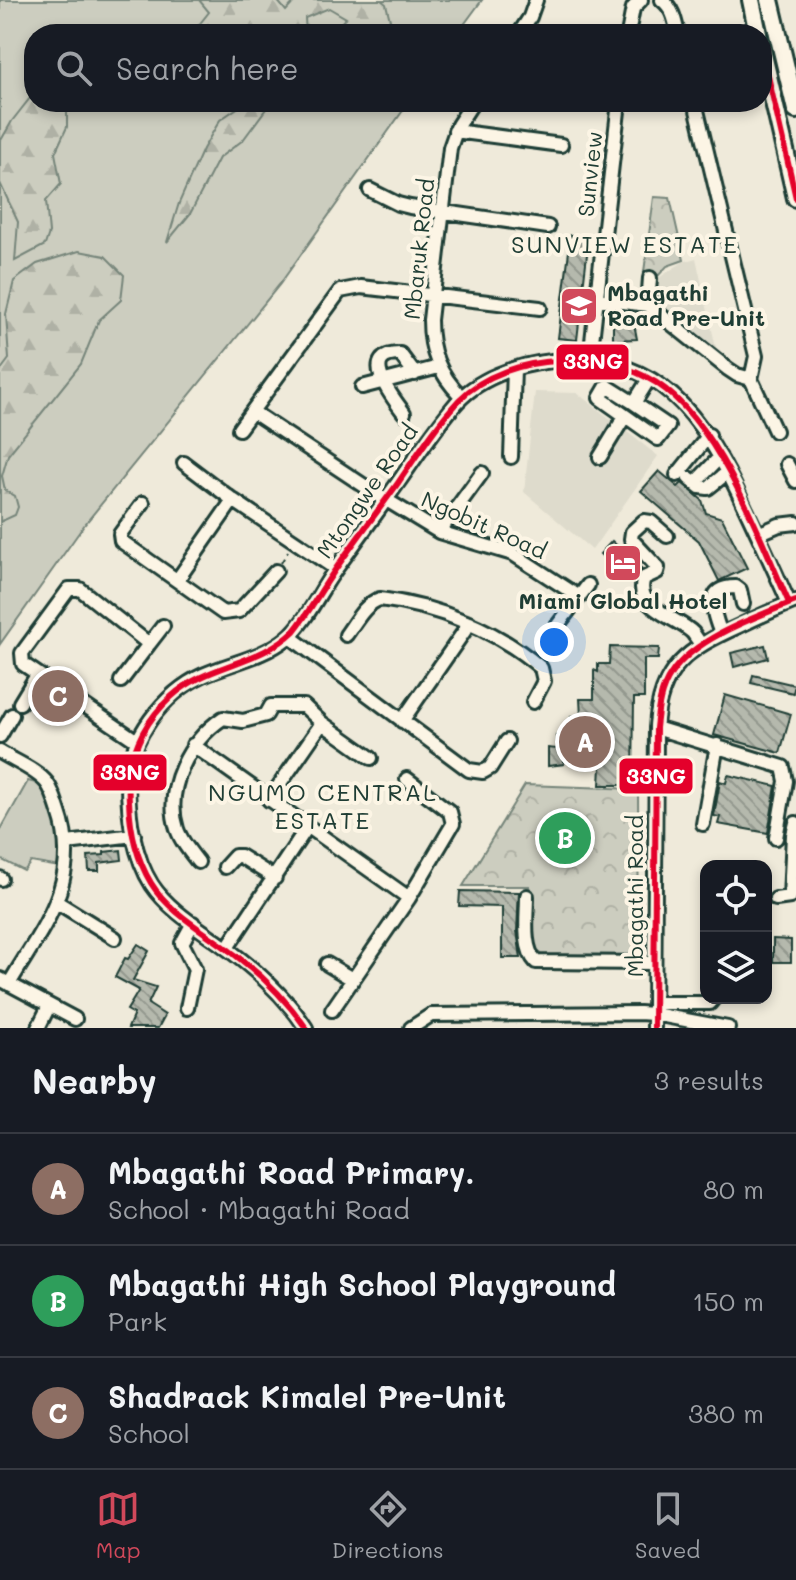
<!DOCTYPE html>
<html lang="en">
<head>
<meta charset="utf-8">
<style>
	:root { --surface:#171b24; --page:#20242c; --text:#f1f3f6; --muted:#9ea1a6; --line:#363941; --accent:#d1495b }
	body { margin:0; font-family:Mali,sans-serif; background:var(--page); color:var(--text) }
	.controls { position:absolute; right:24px; bottom:24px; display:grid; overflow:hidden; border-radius:16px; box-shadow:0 4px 12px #0003 }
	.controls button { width:72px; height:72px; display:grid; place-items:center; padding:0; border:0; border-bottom:2px solid var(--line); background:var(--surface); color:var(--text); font:40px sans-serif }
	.you { position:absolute; left:554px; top:642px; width:28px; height:28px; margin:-20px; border:6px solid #fff; border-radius:50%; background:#1a73e8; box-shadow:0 0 0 12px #1a73e833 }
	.badge { display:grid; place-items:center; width:52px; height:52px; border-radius:50%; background:var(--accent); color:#fff; font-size:26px; font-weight:700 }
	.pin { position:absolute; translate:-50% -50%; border:4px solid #fff; box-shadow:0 2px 8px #0006 }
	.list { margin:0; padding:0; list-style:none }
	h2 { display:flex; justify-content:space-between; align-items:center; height:104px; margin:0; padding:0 32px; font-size:34px }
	h2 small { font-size:26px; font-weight:400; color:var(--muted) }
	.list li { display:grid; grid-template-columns:52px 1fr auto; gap:24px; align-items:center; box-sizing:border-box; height:112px; padding:0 32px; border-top:2px solid var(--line) }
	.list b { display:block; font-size:30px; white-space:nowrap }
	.list p { margin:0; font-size:26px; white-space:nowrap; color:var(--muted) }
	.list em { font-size:26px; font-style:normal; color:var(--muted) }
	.icon { flex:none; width:44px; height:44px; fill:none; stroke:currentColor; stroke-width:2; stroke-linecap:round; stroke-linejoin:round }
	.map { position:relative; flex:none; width:796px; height:1028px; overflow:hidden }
	.search { position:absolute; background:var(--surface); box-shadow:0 4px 12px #0003; left:24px; right:24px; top:24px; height:88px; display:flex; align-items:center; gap:20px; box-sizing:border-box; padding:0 28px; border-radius:32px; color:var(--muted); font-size:30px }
	.sheet { height:440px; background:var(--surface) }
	nav { display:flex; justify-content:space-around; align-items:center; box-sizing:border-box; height:112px; border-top:2px solid var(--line); background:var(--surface); font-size:22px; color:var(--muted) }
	nav a { display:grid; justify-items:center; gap:4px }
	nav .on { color:var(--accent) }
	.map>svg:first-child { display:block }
	.built { fill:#dedbcc }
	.green { fill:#cccdbf; stroke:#76857a; stroke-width:2 }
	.forest { fill:url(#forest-firs); stroke:#76857a; stroke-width:2 }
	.park { fill:url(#park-crowns); stroke:#76857a; stroke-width:2 }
	.building { fill:url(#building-back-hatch); stroke:#1f3d34; stroke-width:2 }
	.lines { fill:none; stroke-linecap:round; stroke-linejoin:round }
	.minor-casing { stroke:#1f3d34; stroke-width:18 }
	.major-casing { stroke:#1f3d34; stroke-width:22 }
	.path { stroke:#1f3d34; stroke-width:2; stroke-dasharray:6 6; stroke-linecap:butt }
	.minor { stroke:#fcf5e5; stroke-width:12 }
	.major { stroke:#fcf5e5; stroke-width:16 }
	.bus-1-casing { stroke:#fcf5e5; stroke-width:12 }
	.bus-1 { stroke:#e4002b; stroke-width:6 }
	.labels { text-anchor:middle; stroke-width:8; stroke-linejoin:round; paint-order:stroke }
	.street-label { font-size:22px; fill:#1f3d34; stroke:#fcf5e5 }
	.poi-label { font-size:22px; font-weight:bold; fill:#1f3d34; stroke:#fcf5e5; text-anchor:start }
	.neighbourhood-label { font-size:24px; letter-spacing:2px; fill:#1f3d34; stroke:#fcf5e5 }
	.line-badge { stroke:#fcf5e5; stroke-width:3 }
	.badge-label { font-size:22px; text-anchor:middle; font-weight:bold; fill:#fff }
</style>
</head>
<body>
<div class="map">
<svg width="796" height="1028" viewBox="0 0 796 1028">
	<defs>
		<pattern id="forest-firs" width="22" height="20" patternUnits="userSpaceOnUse" patternTransform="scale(2)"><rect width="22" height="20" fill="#cccdbf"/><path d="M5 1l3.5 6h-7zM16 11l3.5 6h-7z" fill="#afb1a5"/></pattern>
		<pattern id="park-crowns" width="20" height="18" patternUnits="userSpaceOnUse" patternTransform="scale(2)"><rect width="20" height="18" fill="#cccdbf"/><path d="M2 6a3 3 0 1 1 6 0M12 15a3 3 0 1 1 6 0" fill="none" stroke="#afb1a5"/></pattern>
		<pattern id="building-back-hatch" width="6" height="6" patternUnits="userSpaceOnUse" patternTransform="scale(2)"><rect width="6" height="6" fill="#b5b9ad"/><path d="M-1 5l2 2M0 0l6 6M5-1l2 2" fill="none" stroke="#93988e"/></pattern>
	</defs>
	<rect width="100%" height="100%" fill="#efeada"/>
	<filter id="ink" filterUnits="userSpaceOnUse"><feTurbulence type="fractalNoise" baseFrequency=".0125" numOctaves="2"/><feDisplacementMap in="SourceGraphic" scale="16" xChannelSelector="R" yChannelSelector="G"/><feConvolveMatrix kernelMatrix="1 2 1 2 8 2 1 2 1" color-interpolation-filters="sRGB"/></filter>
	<g filter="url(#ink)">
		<!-- built -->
		<path class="built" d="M696,258L716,348L651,303V283L683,262Z
			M535,392L577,393L658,456L592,550L524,492Z"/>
		<!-- green -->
		<path class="green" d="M0,0H482L457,34H34V102H409L280,284L85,524L0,644Z
			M28,781L48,786L65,833L60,867L31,862L24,871L0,859V831Z"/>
		<!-- forest -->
		<path class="forest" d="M199,0H277L286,11L296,0H381L386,4L391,24C373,36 354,37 333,30L346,18L329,8L305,18L306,34H208L198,26L209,12Z
			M34,93V102H67V127L55,153L61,184L46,201L49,233L45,245L15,261L18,222L0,183V142L12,121Z
			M246,102H271L243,140L219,158L190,214L167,242L179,203L203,149L220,120Z
			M79,251L105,256L124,275L121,300L99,320L81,364L8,455L2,476L5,490L15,496L18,507L15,515L0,522V371L9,359L6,314L14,281L37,264Z"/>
		<!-- park -->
		<path class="park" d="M654,197L670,198L684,260L667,266L659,275L644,272Z
			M525,785L638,789L639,959L538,958L532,949L529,886H463Z"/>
		<!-- building -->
		<path class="building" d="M571,235L589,237L577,340L558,338Z
			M633,318L637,339L613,340V319Z
			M659,471L678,487L682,483L702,500L706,513L722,518L747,568L719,581L699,541L641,491Z
			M612,541L642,569L637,573L634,580L630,582L600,554Z
			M765,645L768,658L734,667L731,653Z
			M610,647L659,648L658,659H644V698H634L633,785H600L602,748L564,747V764L548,766V748L557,749V736H571V716H581L580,699H594V670L598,672V664H609Z
			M753,675L795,685L793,693L751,683Z
			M725,695L791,714L780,753L714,735Z
			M728,775L776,786L768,833L718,824L720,817L714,816L720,781L726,783Z
			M121,850L122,860L99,863V871H89L88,856L104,855V852Z
			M460,891L519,892L517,931L521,958H502V907L459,906Z
			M773,939L791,940V962H773Z
			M138,944L149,951L133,980L156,987L148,1004L165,1015L158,1028H128L134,1014L127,1010L139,990L115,977L125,958L128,959Z"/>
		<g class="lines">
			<!-- minor casing -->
			<g class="minor-casing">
				<path id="minor" d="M662,0C673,8 675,21 678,34
					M519,34L530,17L536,0
					M628,34L633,8L641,0
					M455,131L561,145
					M370,190L398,204L410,207L548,227
					M597,299L648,305L728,369L737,375L751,379L756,356L695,102
					M648,305L650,278
					M590,359L619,102
					M751,379L775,431
					M362,387L439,367
					M461,396C439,374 430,351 430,320L450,148L458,125L473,102
					M634,403L607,386L600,398L658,439L668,426L634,403L649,379
					M253,412L375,493L439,532L513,554L578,596
					M404,413C393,398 357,354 400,354L415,374
					M239,429L340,291L361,287L540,308
					M511,457L514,369
					M600,457L625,416
					M184,463L233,500L336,569
					M787,464L796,481
					M677,475L709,435
					M689,478L700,487L708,488L728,472
					M695,483L720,457
					M143,503L120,534L121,541L223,613L239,611L276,571
					M439,532L482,473
					M758,534L779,525L796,523
					M667,536L651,522L644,521L632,532L631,539L658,568L657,572L644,578C632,608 678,617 693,633C696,637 698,641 701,644
					M178,579L233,500
					M557,626L588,585
					M721,634C714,614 702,587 736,587L740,590L743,604
					M346,635C355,623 365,603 380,599C438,606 497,630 541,668L544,681L533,702
					M289,636L469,770L483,772L490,768L507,741
					M149,644L163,626
					M121,681L149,644L80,589H69L22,653L23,664L137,741
					M20,703L37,675
					M402,721L470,623
					M656,728L783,767L786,781L776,838
					M0,736L12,715
					M193,745L409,898
					M0,752C14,761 37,770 47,783C53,791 56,803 59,812C83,880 42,928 9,984
					M269,800L322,723
					M703,824L717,745
					M67,843L134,835
					M198,862C190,852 181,841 177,829C164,788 189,741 223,718L243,721L266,715L271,706H304L322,723L371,758
					M225,867L235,856H240L275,878
					M0,878L1,879
					M527,896C527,916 522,947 536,962L654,963
					M776,899L790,897L793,835L796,823
					M57,902L115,938
					M227,948L308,826
					M327,964L352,979
					M0,979L75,1019
					M654,1003H710L714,998
					M187,1008L195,969L182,943L193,923
					M332,1010L409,898L453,824L450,812L407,779
					M38,1028L49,1006
					M306,1028C285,995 254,968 222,945C198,927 169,910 152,885C134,857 128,816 128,783C127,740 164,693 203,675C232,662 262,658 287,638C306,622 319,593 333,573C351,548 370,523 387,498C409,468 429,436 453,407C476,378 517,365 552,361C659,349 702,416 742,501C758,535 774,569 789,603
					M411,1028L431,1015L639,1013L654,1014L728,1028
					M654,1028L656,728C659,667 688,649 739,626C758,617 777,608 796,601"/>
			</g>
			<!-- major casing -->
			<g class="major-casing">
				<path id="major" d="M751,0L758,34
					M770,0L796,110
					M762,50L796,198"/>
			</g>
			<!-- path -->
			<path class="path" d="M281,563L288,551"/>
			<!-- minor -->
			<use href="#minor" class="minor"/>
			<!-- major -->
			<use href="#major" class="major"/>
			<!-- bus-1 casing -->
			<g class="bus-1-casing">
				<path id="bus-1" d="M762,50L796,198
					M306,1028C286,999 262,975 234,954C206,932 170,914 151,883C136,858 130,829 129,801C126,759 141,725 171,697C206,664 259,665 294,631C308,614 318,595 331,576C352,544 376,514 398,483C417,455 436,425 459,400C483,375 524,362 558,361C589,360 618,362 646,377C714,410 759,536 789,603
					M654,1028L656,728C658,709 660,690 671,674C694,638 758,616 796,601"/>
			</g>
			<!-- bus-1 -->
			<use href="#bus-1" class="bus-1"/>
		</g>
	</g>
	<!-- icons -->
	<defs>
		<g id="school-square" transform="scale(2)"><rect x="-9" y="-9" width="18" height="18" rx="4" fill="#d1495b" stroke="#fcf5e5"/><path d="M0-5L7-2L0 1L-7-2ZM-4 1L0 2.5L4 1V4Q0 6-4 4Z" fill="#fff"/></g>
		<g id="hotel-square" transform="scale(2)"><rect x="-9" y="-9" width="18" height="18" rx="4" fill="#d1495b" stroke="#fcf5e5"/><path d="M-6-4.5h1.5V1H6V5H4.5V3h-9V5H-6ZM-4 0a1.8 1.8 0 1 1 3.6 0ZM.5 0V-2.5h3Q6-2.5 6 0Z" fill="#fff"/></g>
	</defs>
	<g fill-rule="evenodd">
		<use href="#school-square" x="579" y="306"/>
		<use href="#hotel-square" x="623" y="563"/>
	</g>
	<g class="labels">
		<!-- street labels -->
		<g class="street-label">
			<text transform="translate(590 174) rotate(-84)" y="8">Sunview</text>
			<text transform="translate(419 249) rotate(-84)" y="8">Mbaruk Road</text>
			<text transform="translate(367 491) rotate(-55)" y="8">Mtongwe Road</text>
			<text transform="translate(484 525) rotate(24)" y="8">Ngobit Road</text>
			<text transform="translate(635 896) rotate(-90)" y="8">Mbagathi Road</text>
		</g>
		<!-- poi labels -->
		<g class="poi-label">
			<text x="607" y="301">Mbagathi<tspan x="607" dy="25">Road Pre-Unit</tspan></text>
			<text x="623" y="609" text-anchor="middle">Miami Global Hotel</text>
		</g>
		<!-- neighbourhood labels -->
		<g class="neighbourhood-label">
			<text x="625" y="253">SUNVIEW ESTATE</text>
			<text x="323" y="801">NGUMO CENTRAL<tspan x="323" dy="28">ESTATE</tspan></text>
		</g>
	</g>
	<g class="line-badge">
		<rect x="555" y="343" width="75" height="38" rx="8" fill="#e4002b"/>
		<rect x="92" y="753" width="76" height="39" rx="8" fill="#e4002b"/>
		<rect x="618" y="757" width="76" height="38" rx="8" fill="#e4002b"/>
	</g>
	<g class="badge-label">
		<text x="593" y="369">33NG</text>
		<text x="130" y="780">33NG</text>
		<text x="656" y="784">33NG</text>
	</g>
</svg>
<div class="controls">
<button><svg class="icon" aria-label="locate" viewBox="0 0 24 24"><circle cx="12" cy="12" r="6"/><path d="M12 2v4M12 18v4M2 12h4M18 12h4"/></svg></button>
<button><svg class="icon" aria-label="layers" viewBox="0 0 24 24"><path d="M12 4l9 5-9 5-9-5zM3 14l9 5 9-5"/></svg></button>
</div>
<div class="you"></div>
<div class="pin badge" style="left:585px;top:742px;background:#8d6e63">A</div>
<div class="pin badge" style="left:565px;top:838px;background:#2e9e5b">B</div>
<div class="pin badge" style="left:58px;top:696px;background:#8d6e63">C</div>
<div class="search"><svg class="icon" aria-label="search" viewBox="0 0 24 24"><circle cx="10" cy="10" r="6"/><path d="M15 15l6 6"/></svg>Search here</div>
</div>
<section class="sheet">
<h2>Nearby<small>3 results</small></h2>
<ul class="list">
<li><span class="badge" style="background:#8d6e63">A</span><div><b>Mbagathi Road Primary.</b><p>School · Mbagathi Road</p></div><em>80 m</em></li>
<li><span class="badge" style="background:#2e9e5b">B</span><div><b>Mbagathi High School Playground</b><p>Park</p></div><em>150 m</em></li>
<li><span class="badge" style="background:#8d6e63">C</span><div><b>Shadrack Kimalel Pre-Unit</b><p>School</p></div><em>380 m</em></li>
</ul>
</section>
<nav>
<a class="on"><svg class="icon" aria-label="map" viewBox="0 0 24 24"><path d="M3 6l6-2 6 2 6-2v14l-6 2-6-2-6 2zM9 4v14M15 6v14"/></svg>Map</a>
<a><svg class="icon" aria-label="directions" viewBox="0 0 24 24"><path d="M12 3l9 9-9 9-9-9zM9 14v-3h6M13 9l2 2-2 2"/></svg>Directions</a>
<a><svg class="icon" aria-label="saved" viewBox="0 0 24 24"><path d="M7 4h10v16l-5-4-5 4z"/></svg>Saved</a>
</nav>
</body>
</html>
